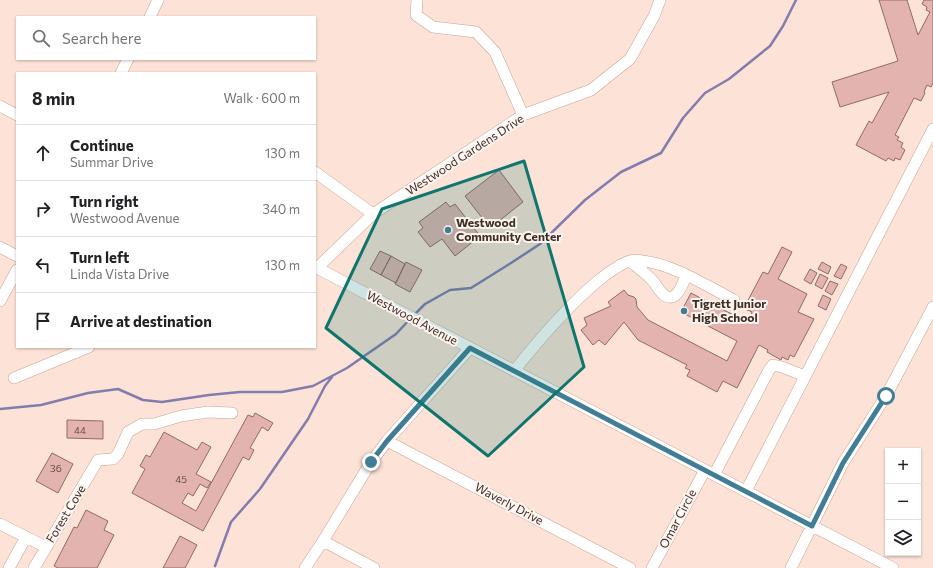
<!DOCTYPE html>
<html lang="en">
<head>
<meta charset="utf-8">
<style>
	:root { --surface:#fff; --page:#f6f6f6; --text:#202124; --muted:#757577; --line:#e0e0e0 }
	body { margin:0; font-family:Commissioner,sans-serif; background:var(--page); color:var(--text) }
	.controls { position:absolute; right:12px; bottom:12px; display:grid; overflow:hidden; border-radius:0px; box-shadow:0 1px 3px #0004 }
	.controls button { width:36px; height:36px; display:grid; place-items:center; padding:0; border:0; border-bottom:1px solid var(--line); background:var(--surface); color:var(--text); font:20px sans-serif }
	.stop { position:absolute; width:12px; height:12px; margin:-9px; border:3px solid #417e95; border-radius:50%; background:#fff }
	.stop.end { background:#417e95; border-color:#fff; box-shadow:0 1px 4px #0008 }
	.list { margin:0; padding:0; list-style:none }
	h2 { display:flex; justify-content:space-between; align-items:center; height:52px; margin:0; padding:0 16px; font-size:17px }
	h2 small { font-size:13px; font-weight:400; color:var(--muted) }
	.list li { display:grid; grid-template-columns:26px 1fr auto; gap:12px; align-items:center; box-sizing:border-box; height:56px; padding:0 16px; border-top:1px solid var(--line) }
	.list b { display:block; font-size:15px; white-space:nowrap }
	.list p { margin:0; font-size:13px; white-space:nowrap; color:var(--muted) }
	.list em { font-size:13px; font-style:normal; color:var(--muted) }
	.icon { flex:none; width:22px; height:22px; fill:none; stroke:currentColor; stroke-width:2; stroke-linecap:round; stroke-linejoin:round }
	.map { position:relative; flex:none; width:933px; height:568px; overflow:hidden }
	.search { position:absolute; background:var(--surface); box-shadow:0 1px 3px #0004; left:16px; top:16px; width:300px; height:44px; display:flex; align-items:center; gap:10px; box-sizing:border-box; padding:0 14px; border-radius:0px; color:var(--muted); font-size:15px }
	.panel { position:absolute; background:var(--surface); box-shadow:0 1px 3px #0004; left:16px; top:72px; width:300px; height:276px; border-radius:0px }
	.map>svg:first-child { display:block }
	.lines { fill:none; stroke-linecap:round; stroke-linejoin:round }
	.stream { stroke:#837cae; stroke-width:2.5 }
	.building { fill:#e3b4af; stroke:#936965 }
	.minor-casing { stroke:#cba28f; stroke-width:12 }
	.minor { stroke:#fff; stroke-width:11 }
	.route { stroke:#417e95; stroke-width:5 }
	.marked { fill:#0f766e; fill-opacity:0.2; stroke:#0f766e; stroke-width:3; stroke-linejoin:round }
	.poi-dot { fill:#417e95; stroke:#fdf4f0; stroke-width:1.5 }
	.labels { text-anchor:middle; stroke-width:4; stroke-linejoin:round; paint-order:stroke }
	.number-label { font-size:10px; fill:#675048 }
	.street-label { font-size:12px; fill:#3e2e26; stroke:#fdf4f0 }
	.poi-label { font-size:12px; font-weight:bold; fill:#3e2e26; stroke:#fdf4f0; text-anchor:start }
</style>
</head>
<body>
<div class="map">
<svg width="933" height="568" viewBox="0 0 933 568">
	<rect width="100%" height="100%" fill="#fde3d7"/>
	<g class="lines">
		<!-- stream -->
		<path class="stream" d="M414,315L425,304L450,290L471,288L511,263L540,244L585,200L621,172L661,153L683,118L705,93L729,79L770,46L783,26L796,0
			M0,409L41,405L88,393L118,389L143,400L162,402L209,395L240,392H282L313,386L347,368L396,334L410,319
			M215,566L231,522L260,489L308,419L325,386L332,377"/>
	</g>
	<!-- building -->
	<path class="building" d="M879,0H907L918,35L930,12L926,10L927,7L922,4L924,0H933V83L931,87L927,85L924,92L925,93L921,101L914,98L895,135L899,137L897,140L903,143L901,147L905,150L900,160L895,158L894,161L888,158L886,161L856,145L869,121L872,123L889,92L840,107L832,82L898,61Z
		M499,170L523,202L490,228L465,196Z
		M446,202L450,207L455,204L480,236L455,256L442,239L430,247L418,232L423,228L419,222Z
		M782,247L792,252L778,279L807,294L798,312L814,319L794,357L790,355L788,360L782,357L781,360L767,352L768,350L759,345L737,388L723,381L717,392L687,376L690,370L685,368L687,365L638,340L624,322L605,345L599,340L593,345L581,330L587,325L584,318L611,306L608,302L624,290L628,295L634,297L636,299L637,307L648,320L727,361L737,341L681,312L691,293L747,322L752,312L743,308L745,304H746L763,272L768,274Z
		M380,251L391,256L381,275L370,269Z
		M391,256L405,264L396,283L381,275Z
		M406,262L422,270L410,292L395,284Z
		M822,262L831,267L828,274L818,269Z
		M841,264L847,267L841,279L834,276Z
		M810,269L817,273L811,284L804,280Z
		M820,274L828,278L822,289L815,285Z
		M830,281L838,284L832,295L825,291Z
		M823,295L831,299L826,310L818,306Z
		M255,413L273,423L268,431L262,427L250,448L254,450L249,460L243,457L203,531L132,493L145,469L140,466L146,455L150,457L164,432L197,450L202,442L211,447L196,474L211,482L207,488L200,484L193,496L188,493L182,503L196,511L248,415L253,417Z
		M67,420L103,421V439L67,438Z
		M52,453L73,464L58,493L36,481Z
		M86,510L108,521L104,530L114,535L97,568H58L54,566L74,527L77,528Z
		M180,536L197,545L185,568H163Z"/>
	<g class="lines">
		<!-- minor casing -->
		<g class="minor-casing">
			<path id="minor" d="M417,0L416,15L433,27L476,32L495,52L523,115
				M150,17L158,0
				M121,73L128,59
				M0,106L17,115
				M315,172L373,214
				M0,247L17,256
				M630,261C637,267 645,273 652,280C656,284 659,291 664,295C676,304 683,284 686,276
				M315,267L893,568
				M317,268L373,214L523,115L591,90L630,59L654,16L660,0
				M0,301L17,270
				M514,371C540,338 567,307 599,280C608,273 619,264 630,261C633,260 639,260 642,261C671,263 709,287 734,300
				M14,378L89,347
				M387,441L630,568
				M714,475L769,370L773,365L782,367L805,376
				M746,491L933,129
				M0,524L46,547
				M323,541L374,568
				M9,568L26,537
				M34,568L98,460L113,459L118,454L128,432L142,424H154L181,416L208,412L232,413
				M305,568L323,541L371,462L387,441L470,348
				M652,568L705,470
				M791,568L843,463L886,396L933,307"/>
		</g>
		<!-- minor -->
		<use href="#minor" class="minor"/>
	</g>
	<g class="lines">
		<!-- route -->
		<path class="route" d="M371,462L387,441L470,348L812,526L843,463L886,396"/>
	</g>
	<!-- marked area -->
	<path class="marked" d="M524,161L584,367L488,456L326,328L382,209Z"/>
	<!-- markers -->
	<g class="poi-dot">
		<circle cx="448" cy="230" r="4"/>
		<circle cx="684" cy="311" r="4"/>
	</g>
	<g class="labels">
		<!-- number labels -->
		<g class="number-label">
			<text x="80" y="434">44</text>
			<text x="56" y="472">36</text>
			<text x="181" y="483">45</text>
		</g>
		<!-- street labels -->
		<g class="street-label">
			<text transform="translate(465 155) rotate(-33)" y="4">Westwood Gardens Drive</text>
			<text transform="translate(412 318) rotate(28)" y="4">Westwood Avenue</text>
			<text transform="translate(509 504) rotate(28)" y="4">Waverly Drive</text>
			<text transform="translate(66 514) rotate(-59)" y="4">Forest Cove</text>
			<text transform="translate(678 519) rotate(-62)" y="4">Omar Circle</text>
		</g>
		<!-- poi labels -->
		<g class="poi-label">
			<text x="456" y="227">Westwood<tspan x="456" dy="14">Community Center</tspan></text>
			<text x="692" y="308">Tigrett Junior<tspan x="692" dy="14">High School</tspan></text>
		</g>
	</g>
</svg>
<div class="controls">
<button>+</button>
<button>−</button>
<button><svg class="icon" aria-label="layers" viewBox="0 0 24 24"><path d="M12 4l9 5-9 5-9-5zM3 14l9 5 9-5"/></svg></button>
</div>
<div class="stop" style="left:886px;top:396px"></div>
<div class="stop end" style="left:371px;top:462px"></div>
<div class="search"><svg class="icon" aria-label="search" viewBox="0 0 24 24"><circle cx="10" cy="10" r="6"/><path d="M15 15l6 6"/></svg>Search here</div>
<section class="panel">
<h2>8 min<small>Walk · 600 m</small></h2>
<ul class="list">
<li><svg class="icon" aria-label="ahead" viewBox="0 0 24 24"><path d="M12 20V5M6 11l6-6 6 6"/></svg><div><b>Continue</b><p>Summar Drive</p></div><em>130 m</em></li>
<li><svg class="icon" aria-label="right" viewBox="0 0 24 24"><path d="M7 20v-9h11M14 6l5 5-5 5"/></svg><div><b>Turn right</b><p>Westwood Avenue</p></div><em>340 m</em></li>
<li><svg class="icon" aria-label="left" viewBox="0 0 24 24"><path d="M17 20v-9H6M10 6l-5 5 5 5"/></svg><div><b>Turn left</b><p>Linda Vista Drive</p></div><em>130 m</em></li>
<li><svg class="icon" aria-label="arrive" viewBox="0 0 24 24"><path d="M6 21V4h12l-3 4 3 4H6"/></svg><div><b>Arrive at destination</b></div></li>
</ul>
</section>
</div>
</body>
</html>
